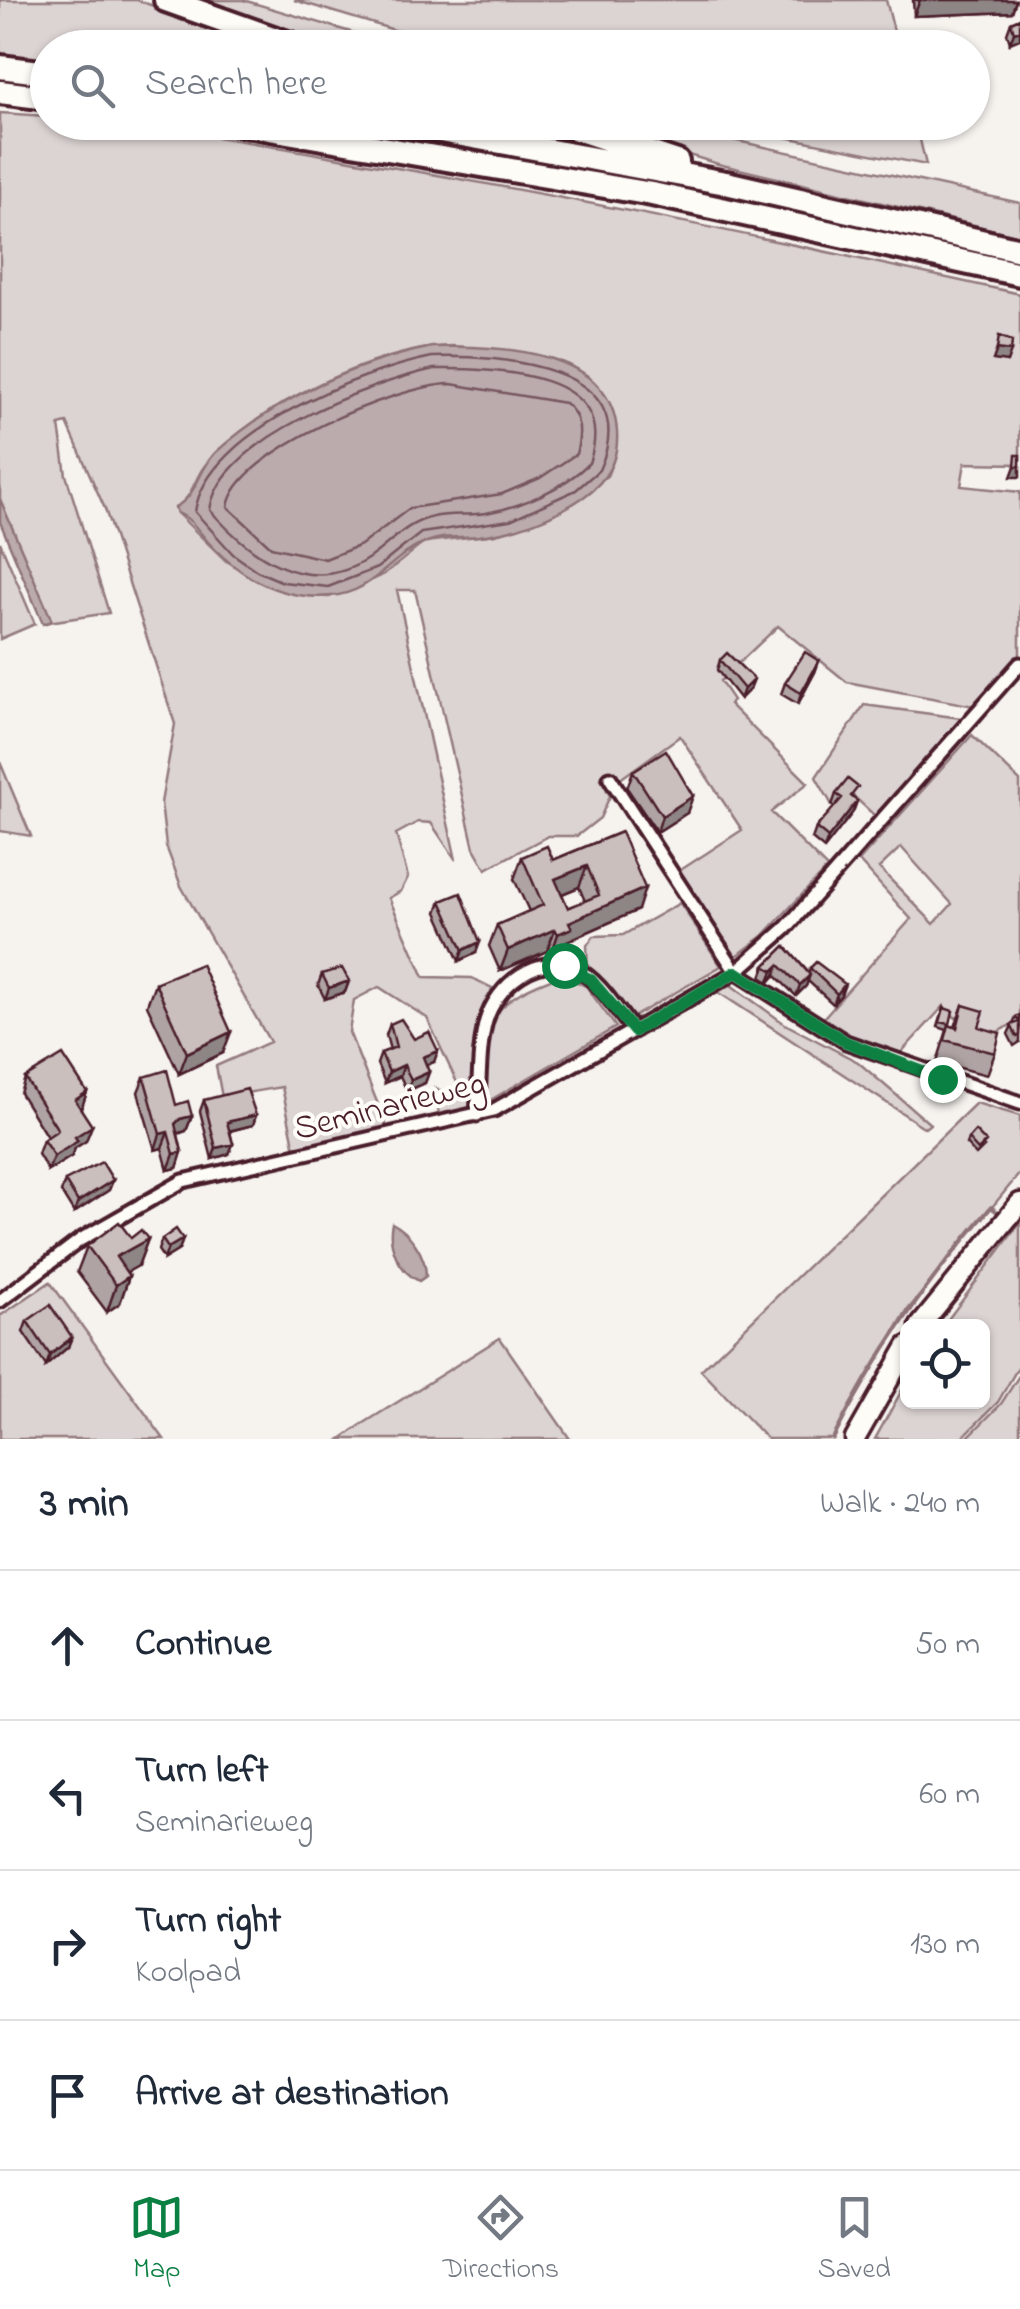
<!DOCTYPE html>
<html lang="en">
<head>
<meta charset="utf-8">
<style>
	:root { --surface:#fff; --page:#f6f6f7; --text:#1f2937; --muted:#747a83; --line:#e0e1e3; --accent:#0b8043 }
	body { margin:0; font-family:"Indie Flower",sans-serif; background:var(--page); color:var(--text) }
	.controls { position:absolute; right:30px; bottom:30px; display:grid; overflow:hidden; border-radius:15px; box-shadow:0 2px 8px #0004 }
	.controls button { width:90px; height:90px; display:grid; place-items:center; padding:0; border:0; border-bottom:2px solid var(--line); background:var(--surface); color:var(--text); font:50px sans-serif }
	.stop { position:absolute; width:30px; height:30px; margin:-22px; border:8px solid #0b8043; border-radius:50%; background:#fff }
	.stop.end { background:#0b8043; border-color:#fff; box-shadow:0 2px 10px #0008 }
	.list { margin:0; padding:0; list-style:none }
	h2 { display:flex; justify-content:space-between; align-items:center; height:130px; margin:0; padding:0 40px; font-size:42px }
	h2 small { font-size:32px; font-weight:400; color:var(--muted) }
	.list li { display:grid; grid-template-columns:65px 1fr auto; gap:30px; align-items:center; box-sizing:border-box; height:150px; padding:0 40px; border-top:2px solid var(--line) }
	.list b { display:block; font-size:38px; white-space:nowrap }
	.list p { margin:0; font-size:32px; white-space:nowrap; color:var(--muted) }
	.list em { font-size:32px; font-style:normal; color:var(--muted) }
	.icon { flex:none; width:55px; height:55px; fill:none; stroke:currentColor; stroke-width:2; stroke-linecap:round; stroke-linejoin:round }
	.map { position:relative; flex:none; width:1020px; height:1439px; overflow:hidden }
	.search { position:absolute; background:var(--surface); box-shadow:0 2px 8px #0004; left:30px; right:30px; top:30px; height:110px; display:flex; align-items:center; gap:25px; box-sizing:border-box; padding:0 35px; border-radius:55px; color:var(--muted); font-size:38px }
	.sheet { height:730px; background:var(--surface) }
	nav { display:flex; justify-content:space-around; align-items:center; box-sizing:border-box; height:140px; border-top:2px solid var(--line); background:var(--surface); font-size:28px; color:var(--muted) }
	nav a { display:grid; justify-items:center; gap:5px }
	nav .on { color:var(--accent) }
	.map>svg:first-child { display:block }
	.green { fill:#dcd4d2; stroke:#937a7e; stroke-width:2.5; fill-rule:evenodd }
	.water { fill:#bbabac; stroke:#8e7378; stroke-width:2.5 }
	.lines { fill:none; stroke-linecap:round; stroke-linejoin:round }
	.shore { stroke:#77575f; stroke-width:2.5 }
	.stream { stroke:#8e7378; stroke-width:4 }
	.street-casing { stroke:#4a1f2b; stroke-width:19 }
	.secondary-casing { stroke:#4a1f2b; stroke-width:25 }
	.highway-casing { stroke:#4a1f2b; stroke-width:30 }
	.street { stroke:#fdfcf7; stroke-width:11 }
	.secondary { stroke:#fdfcf7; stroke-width:18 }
	.highway { stroke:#fdfcf7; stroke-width:22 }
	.wall { fill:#afa4a3; stroke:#4a1f2b; stroke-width:2.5; fill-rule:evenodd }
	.shaded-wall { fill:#8e8685; stroke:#4a1f2b; stroke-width:2.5 }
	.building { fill:#cbbfbe; stroke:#4a1f2b; stroke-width:2.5; fill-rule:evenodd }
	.route { stroke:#0b8043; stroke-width:12 }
	.labels { text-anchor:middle; stroke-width:8; stroke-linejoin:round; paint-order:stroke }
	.street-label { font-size:35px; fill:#4a1f2b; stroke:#fdfcf7 }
</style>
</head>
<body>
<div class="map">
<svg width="1020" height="1439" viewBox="0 0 1020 1439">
	<rect width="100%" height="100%" fill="#f6f3ef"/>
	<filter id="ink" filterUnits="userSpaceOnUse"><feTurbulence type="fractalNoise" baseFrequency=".01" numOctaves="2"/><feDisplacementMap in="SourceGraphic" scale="20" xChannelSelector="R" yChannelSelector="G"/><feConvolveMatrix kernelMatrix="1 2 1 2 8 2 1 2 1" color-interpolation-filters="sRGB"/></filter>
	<g filter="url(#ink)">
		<!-- green -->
		<path class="green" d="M0,0H137L266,47L48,48L47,69L0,63Z
			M185,0H243L401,47H319L239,24Z
			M294,0H886L898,47H451Z
			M0,113L47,116L48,122C159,123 270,146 379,165C594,201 807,247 1020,294V464L965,463L961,486L1020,492V655L979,707L847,682L778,626L720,681L733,700L729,704L808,783L771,812L827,868L763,936L733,959L676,873L742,830L680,736L616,782L610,774L601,779L610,796L600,818L577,836H548L486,869L474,848L415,590H397L456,860L431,823L418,822L396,834L408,877L401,891L389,898L424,977L472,978L492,988L477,1034L469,1108L439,1115L435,1088L446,1094L460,1089L427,1018L379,987L354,1000L349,1032L387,1127L295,1149L282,1087L222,1097L216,1066L270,1042L181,886L166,846L161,803L175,724L105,509L67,423L59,425L66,475L109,613L48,622L0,511ZM452,346C514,352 612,349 612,430C612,446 614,461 607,476L536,521L495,534L425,542L383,575L329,597L307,596L226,561L177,513L175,507C194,498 193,479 206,464C257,406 375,348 452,346Z
			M433,123H512L606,151Z
			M585,123H655L1020,203V236L718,164Z
			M714,123H916L926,165Z
			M0,542L35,624L0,639Z
			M864,705L968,719L876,817L847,790L832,805L816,777Z
			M972,735L1020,781V1020L984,1039L968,1013L956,1018L943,1007L896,1058L818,1024L911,919L859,861ZM901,847L952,904L934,924L879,868Z
			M0,762L31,836L0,831Z
			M680,903L721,966L628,1020L588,972L587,945L594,936L623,935Z
			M562,975L586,986L616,1027L482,1105C488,1026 479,1003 562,975Z
			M728,983L785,1024L858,1062L930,1124L925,1128L715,990Z
			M976,1103L1020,1116V1173L906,1312L832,1439H767L701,1370Z
			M1020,1223V1364L998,1402L961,1439H875L907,1381L908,1402H982V1326H943Z
			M50,1282L164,1439H0V1316Z
			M500,1338L570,1439H341L361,1425Z
			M1020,1374V1439H966L1001,1404Z"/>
		<!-- water -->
		<path class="water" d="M432,347C496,345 612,348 617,432C619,460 607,480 585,496C555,517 516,532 479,536C462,538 443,535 427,542C381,560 373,603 306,596C267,592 236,572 209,543C199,532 191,518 177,513L175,507C197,497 199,468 216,452C277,398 353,363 432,347Z
			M0,499L52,621L43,624L0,522Z
			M392,1223C410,1232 426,1255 426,1276L419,1281C399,1272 387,1244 392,1223Z"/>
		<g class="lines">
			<!-- shore -->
			<path class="shore" d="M432,357C500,355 647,365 599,470L576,490L510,520L421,533L377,568L328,587L283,582L257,571L233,554L195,512C206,431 362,371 432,357Z
				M434,369C495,368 622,371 589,463C564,488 521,507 486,513C469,516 450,513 433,517C405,523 391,543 369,558C308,599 250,556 210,510C219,439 373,382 434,369Z
				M451,384L565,403C582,416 581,435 576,454L540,478L502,494L410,508L361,545L325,559L271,547L228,507C236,451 398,385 451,384Z"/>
			<!-- stream -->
			<path class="stream" d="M833,1439C876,1353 929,1280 991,1207L1001,1215"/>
			<!-- street casing -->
			<g class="street-casing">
				<path id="street" d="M610,778L736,972L846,1042L1020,1103
					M477,1115C480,1085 478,1050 486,1021C496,986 538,951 576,969C599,979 618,1012 634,1031
					M0,1301L80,1240L183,1181L494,1110L736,972L786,928L1020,664"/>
			</g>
			<!-- secondary casing -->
			<g class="secondary-casing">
				<path id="secondary" d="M920,1326L1020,1203
					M855,1439L908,1346"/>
			</g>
			<!-- highway casing -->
			<g class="highway-casing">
				<path id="highway" d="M166,0L301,48
					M0,67L48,73
					M0,92L48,98
					M229,122L652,194L1020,274
					M391,122L726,183L1020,250
					M556,122L677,162"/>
			</g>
			<!-- street -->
			<use href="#street" class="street"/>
			<!-- secondary -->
			<use href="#secondary" class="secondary"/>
			<!-- highway -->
			<use href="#highway" class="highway"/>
		</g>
		<!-- wall -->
		<path class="wall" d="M913,0H1016L1012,12L914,16Z
			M1020,18L1010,43L1007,33L1011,22Z
			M720,660L750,689L740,699L717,670Z
			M819,661L815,672L798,704L781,694L785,683Z
			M633,771L687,813L657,832L627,788Z
			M836,794L854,799L857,801L853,812L824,849L812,839L816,828L835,807L832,805Z
			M621,832L638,910L567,941L564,949L551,955L547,951L500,971L489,946L497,925L529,911L514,879L522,857L553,860ZM579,887L585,901L568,908L562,894Z
			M441,901L476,953L459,961L437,912Z
			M785,946L809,973L810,968L841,995L833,1004L808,981L806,986L796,996L775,975L769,982L761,977L765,966Z
			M322,974L349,981L345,992L325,999L318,985Z
			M155,983L223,1053L179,1074L147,1005Z
			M963,1005L979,1027L995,1053L987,1075L937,1062L947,1030L938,1027L944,1008L949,1026L955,1027Z
			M1020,1015V1042L1014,1046L1008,1034L1016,1017Z
			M390,1024L414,1039L434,1062L426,1065L429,1072L425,1083L407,1091L400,1076L385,1083L377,1064L381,1053L390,1050L386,1035Z
			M144,1077L176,1105L192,1116L186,1131L178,1134L182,1152L177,1168L168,1170L162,1148L155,1150L138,1092Z
			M25,1078L87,1092L81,1108L86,1141L75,1148L72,1156L48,1171L38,1154L43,1140L47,1137L20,1093Z
			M204,1100L256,1115L253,1125L230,1131L233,1144L229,1154L212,1159L200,1111Z
			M968,1139L984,1147L976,1155L966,1144Z
			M113,1180L109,1190L74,1213L61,1192L65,1181Z
			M131,1238L148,1239L138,1266L127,1272L129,1276L120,1303L107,1312L77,1272L87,1246Z
			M162,1239H183L179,1250L164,1259L158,1250Z
			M27,1321L68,1347L46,1366L23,1332Z"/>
		<!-- shaded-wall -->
		<path class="shaded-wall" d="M920,0H1016L1012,12L914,16Z
			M1020,30V39L1010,43L1014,32Z
			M997,349L1011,351L1007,362L993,360Z
			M1015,466H1020V477H1011Z
			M819,661L815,672L798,704L801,693Z
			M754,679L750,689L740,699L744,689Z
			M693,796L687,813L657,832L662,816Z
			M857,801L853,812L824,849L828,838Z
			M587,866L579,887L547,900L555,879Z
			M645,888L638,910L567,941L564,949L551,955L558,934L569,922Z
			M555,929L547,951L500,971L508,950Z
			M480,942L476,953L459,961L463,950Z
			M779,965L775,975L769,982L773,971Z
			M810,975L806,986L796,996L800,985Z
			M349,981L345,992L325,999L329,988Z
			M845,984L841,995L833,1004L837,994Z
			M231,1032L223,1053L179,1074L187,1053Z
			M438,1051L434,1062L419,1068L423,1057Z
			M404,1065L400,1076L385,1083L389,1072Z
			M429,1072L425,1083L407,1091L411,1080Z
			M87,1092L82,1107L70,1114L75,1100Z
			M256,1115L253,1125L224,1132L227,1122Z
			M192,1116L186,1131L175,1134V1124L180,1119Z
			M92,1126L86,1141L75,1148L72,1156L48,1171L54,1156L75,1137Z
			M168,1132L162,1148L155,1150L160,1134Z
			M233,1144L229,1154L212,1159L216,1148Z
			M182,1152L177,1168L168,1170L174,1154Z
			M113,1180L109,1190L74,1213L78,1202Z
			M148,1239L138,1266L113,1280L116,1257Z
			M183,1239L179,1250L164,1259L168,1248Z
			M129,1276L120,1303L107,1312L116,1285Z
			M72,1337L68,1347L46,1366L50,1355Z"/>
		<!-- building -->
		<path class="building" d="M1020,18V30L1014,32L1011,22Z
			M999,336L1012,341L1011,351L997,349Z
			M1016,455H1020V466H1015Z
			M805,652L819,661L801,693L785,683Z
			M727,653L754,679L744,689L720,660Z
			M666,750L693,796L662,816L633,771Z
			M848,779L858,787L851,796L857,801L828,838L816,828L842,798L836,794Z
			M621,832L645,888L569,922L572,928L558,934L555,929L508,950L497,925L543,905L522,857L547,846L553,860ZM587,866L599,895L568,908L555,879Z
			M461,893L480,942L463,950L441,901Z
			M785,946L810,975L800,985L779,965L773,971L765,966Z
			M816,962L845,984L837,994L810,968Z
			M201,964L231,1032L187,1053L155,983Z
			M342,968L349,981L329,988L322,974Z
			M963,1005L984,1011L979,1027L1000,1033L995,1053L945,1040L949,1025L957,1028Z
			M944,1008L953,1011L950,1024L940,1022Z
			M1020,1015V1035L1017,1037L1011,1025L1019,1022L1016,1017Z
			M401,1019L414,1039L429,1032L438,1051L423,1057L429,1072L411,1080L404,1065L389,1072L381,1053L396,1047L390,1024Z
			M63,1055L87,1092L75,1100L92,1126L75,1137L78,1141L54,1156L43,1140L58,1130L25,1078Z
			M167,1070L176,1105L188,1101L192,1116L180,1119L175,1124L182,1152L174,1154L168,1132L160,1134L144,1077Z
			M247,1089L256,1115L227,1122L233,1144L216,1148L204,1100Z
			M975,1131L986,1142L978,1150L968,1139Z
			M102,1162L113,1180L78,1202L65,1181Z
			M119,1222L131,1238L141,1230L148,1239L116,1257L129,1276L116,1285L87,1246Z
			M176,1229L183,1239L168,1248L162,1239Z
			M50,1305L72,1337L50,1355L27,1321Z"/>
	</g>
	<g class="lines" filter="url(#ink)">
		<!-- route -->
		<path class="route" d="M564,965L591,980L634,1031L736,972L846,1042L942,1079"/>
	</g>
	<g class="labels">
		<!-- street labels -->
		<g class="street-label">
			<text transform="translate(389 1104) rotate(-14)" y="12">Seminarieweg</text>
		</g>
	</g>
</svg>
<div class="controls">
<button><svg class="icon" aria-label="locate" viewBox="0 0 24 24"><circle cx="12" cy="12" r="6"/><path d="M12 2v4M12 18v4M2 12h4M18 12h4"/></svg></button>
</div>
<div class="stop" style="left:564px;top:965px"></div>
<div class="stop end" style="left:942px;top:1079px"></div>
<div class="search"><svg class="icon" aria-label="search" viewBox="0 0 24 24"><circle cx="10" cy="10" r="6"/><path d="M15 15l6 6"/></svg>Search here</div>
</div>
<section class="sheet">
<h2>3 min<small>Walk · 240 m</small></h2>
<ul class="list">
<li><svg class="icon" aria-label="ahead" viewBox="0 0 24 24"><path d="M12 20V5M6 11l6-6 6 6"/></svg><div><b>Continue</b></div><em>50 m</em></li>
<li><svg class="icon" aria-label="left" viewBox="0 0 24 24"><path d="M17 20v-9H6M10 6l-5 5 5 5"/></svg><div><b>Turn left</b><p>Seminarieweg</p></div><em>60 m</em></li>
<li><svg class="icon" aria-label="right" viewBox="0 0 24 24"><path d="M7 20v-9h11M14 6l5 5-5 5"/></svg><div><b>Turn right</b><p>Koolpad</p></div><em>130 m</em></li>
<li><svg class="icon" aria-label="arrive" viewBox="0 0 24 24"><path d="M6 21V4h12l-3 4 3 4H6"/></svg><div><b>Arrive at destination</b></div></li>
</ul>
</section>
<nav>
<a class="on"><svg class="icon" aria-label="map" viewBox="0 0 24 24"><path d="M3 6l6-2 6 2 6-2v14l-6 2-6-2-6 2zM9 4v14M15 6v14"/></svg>Map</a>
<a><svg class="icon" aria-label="directions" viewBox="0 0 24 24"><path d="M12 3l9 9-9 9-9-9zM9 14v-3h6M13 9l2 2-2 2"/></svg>Directions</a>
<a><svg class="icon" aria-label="saved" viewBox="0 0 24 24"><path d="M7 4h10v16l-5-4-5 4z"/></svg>Saved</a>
</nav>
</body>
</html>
